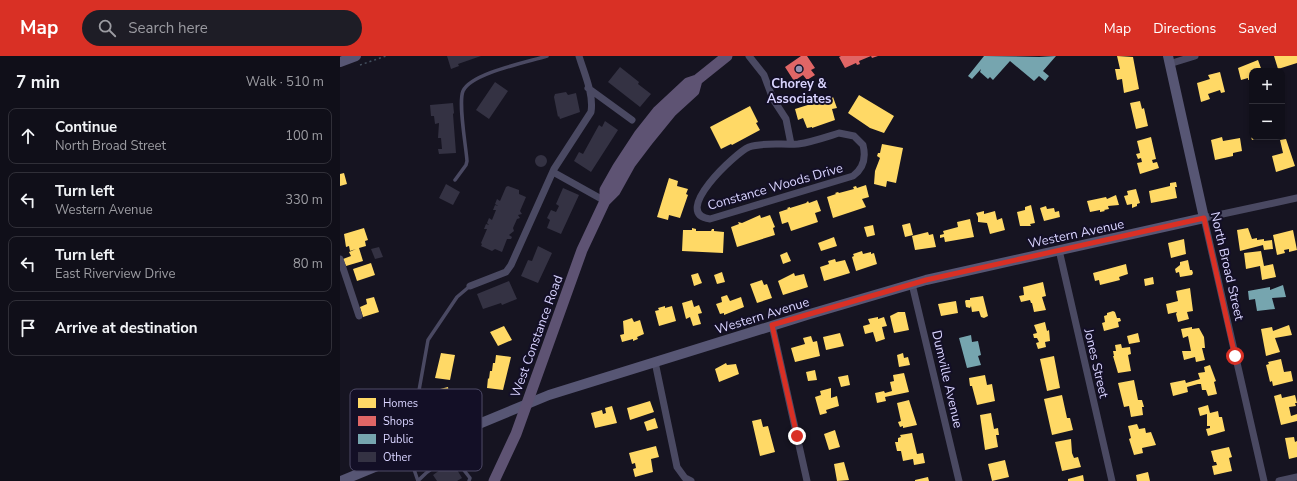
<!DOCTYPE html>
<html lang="en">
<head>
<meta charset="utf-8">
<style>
	:root { --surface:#100f19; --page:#1e1d26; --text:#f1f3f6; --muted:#9c9ca2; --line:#302f38; --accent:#d93025 }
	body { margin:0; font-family:"Nunito Sans",sans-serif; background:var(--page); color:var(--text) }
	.controls { position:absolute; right:12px; top:12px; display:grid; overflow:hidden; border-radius:8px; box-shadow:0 2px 6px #0003 }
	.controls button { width:36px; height:36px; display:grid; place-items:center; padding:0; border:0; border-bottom:1px solid var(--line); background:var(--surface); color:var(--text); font:20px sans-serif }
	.stop { position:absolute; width:12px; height:12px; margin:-9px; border:3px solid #d93025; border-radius:50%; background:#fff }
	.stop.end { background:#d93025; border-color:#fff; box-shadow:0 1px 4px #0008 }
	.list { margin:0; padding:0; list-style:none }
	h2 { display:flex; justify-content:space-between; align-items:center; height:52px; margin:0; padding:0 16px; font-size:17px }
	h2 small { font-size:13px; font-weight:400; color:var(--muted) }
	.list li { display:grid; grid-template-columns:26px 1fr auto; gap:12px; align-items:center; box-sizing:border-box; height:56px; margin:0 8px 8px; padding:0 8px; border:1px solid var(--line); border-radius:8px }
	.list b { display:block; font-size:15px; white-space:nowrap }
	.list p { margin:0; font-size:13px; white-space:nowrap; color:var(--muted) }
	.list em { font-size:13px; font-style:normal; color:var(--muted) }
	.icon { flex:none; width:22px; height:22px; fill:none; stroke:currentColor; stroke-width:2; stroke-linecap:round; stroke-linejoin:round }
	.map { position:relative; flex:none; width:957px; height:425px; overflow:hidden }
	header { display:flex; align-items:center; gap:24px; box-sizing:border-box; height:56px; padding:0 20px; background:var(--accent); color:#fff }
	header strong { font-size:19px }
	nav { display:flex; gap:22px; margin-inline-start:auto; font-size:14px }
	.search { width:280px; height:36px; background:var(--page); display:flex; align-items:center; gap:10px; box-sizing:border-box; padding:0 14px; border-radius:22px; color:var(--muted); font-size:15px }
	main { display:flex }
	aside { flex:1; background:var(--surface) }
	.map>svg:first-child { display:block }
	.homes { fill:#ffd966 }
	.shops { fill:#e06666 }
	.public { fill:#76a5af }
	.building { fill:#343243 }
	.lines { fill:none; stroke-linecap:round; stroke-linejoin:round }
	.path { stroke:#44505f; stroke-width:1.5; stroke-dasharray:2 3; stroke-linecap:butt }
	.lane { stroke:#4a4962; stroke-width:3.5 }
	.street { stroke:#4a4962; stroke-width:7 }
	.secondary { stroke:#575674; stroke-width:10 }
	.primary { stroke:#5e5373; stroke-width:11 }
	.route { stroke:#d93025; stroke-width:5 }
	.poi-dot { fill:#9591b1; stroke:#130f26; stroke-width:1.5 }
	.labels { text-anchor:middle; stroke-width:4; stroke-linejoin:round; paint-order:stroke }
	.poi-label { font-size:13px; font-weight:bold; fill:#d9d4ff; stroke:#130f26 }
	.street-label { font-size:13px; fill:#d9d4ff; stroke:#130f26 }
	.key { fill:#130f26; stroke:#4e4a67; stroke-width:1 }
	.key-label { font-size:11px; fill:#d9d4ff }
</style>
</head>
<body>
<header>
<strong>Map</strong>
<div class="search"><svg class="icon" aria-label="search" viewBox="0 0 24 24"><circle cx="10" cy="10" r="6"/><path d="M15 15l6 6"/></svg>Search here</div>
<nav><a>Map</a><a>Directions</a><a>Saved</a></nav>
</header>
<main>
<aside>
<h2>7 min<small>Walk · 510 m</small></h2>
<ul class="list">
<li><svg class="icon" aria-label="ahead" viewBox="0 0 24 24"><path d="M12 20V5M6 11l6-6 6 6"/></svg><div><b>Continue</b><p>North Broad Street</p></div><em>100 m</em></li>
<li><svg class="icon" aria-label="left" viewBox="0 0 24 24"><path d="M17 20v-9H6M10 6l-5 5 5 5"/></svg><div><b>Turn left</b><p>Western Avenue</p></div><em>330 m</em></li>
<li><svg class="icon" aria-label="left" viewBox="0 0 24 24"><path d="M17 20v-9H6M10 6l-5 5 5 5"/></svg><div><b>Turn left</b><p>East Riverview Drive</p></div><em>80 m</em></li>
<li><svg class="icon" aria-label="arrive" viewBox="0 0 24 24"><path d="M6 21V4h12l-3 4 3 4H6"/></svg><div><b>Arrive at destination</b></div></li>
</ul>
</aside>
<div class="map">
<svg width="957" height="425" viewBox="0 0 957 425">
	<rect width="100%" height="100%" fill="#161421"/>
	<!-- homes -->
	<path class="homes" d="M777,0L793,1L799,33L784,37L782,23L777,24L775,13H780Z
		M934,0H957V7L938,13Z
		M918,4L922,15H912V23L908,24V22L901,24L898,12Z
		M880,16L885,36L881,37L880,34L868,38L870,43L861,46L857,27L870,23L868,19Z
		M519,39L554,60L544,77L530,72L508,57Z
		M493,41L497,52L492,53L495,64L472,72V71L467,72L463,62L458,64L455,53Z
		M800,45L802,53L804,52L808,70L796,73L790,47Z
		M410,50L418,66L416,67L420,74L392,89L391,88L381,93L370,71Z
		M811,81L816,103L812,104L813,107L817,106L819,112L800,118L797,107L802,106L801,102L798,103L796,98L800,97L797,85Z
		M882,81L883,85L900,82L902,95L893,97V100L875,104L871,84Z
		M911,81H919V82L912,84Z
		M946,83L955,110L936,116L932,100L943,97L940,84Z
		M542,88L563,92L556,127L547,125L546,131L534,128L535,115L540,102L537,100L538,97H540Z
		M4,117L7,128L0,130V118Z
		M329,122L338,125L337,130L348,133L346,138L348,139L340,162L329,159L328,164L317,161Z
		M836,126L837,131H835L837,142L811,147L809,135L830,130V127Z
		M526,129L529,141L522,143L526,151L493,162L487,141L496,138L495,137L498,136L499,137L514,133L513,131L516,130L517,132Z
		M796,133L800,147L797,148V150L792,152V148L787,149L784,140L788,139L787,135Z
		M776,139L779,149L768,150L769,153L764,154L765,155L760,156V154L750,156L747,145L766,141L767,143Z
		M477,144L481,155L475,157L478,166L451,175L448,166L442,168L439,156L448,153L447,152L450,151V152L466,147L468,145L469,147Z
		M691,149L695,167L690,168L691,170H680L677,156L685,154V151Z
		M706,150L707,153L714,152L715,156L719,155L720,161L704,165L700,152Z
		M644,155V158L655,155L657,164L662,162L665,174L650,178L647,167L638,166V161L636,157Z
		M420,159L421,162L430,159L435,171L433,172L435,179L397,191L391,171L399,168L398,166L402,167Z
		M630,163L634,181L605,186L604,181L600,182V179L604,178L603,175L618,171L617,166Z
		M570,167L573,179L565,181L562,169Z
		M533,169L535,179L527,181L524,171Z
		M24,172L28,184L25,185L26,190L19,192L23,205L6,210L3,203L11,200L9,196L16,193L10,195L9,190L6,191L4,178Z
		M352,172L356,173V175H371L372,173H374V175L384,176L383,197L342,195L343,174H352Z
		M908,172L912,183L917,182V184L924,183V185L932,184L933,193L924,194L923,189L900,195L897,174Z
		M953,174L957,194L949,196V193L944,194L945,197L937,199L933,179Z
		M588,176L589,179L593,178L596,191L575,194L572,180Z
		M494,181L497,190L481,195L478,187Z
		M844,183L846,198L831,202L828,187Z
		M522,195L523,198L531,196V198L534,197L537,208L516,215L512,201L514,200L513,198Z
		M921,195L924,210L933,208L936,221L922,224L920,210L906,213L904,197Z
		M447,196L451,205L443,208L440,199Z
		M495,203L496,206L505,204L510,217L484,225L480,211L489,208L488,205Z
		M848,204L850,214H852L853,217L852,219L840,221L839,216L836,217L835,213L840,209V206Z
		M31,207L35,219L17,225L13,213Z
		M786,208L788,218L779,221L780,224L760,229L759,224L755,225L753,217Z
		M382,216L385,226L377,228L374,219Z
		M358,217L362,227L354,230L351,219Z
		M454,217L455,220L464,218L468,231L443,239L438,225Z
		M813,221L814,228L805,230L804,223Z
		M422,224L424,229L427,228L432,242L417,247L410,228Z
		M703,226L706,240L702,241L706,254L694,256L692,247H691L690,244L681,246L679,240L684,239L683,231Z
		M850,232L853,255L847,256L849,263L838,266L836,258L837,256L828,258L826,248L838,245L836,235Z
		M387,239L390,245L401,241L404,251L384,259V257L380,258L376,248L382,246L381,241Z
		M643,240L648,260L644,262L641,261L639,255L632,256L631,250L630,252L626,251L625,245L626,244H630V242Z
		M34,241L39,256L23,261L20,251L27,248L26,243Z
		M352,244L354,251L359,249L362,257L358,258L361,268L353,270L350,261L346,263L342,247Z
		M616,245L618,257L601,260L598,248Z
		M325,250V252L332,250L336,265L319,270L315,255L319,254L318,252Z
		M773,255L775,256L777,262H780L781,265L778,266L779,271L764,275L762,267L765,266L764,260L767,259V257Z
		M558,256H565L569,274L554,277L550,260Z
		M538,261V263L544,261L547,270L542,271L545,283L536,286L533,276L525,278L523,270L530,268L528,263Z
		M292,262L294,266L300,264L304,278L297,281L298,283L293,285V283L282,286L280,279L284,278L283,265Z
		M705,266L707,275L709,274L710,285L705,286L706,291L698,293L696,287L699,286L697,282H694L693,278L697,277L694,269Z
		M949,269L952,279L935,282L940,296L926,300L921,273L932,271L933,275Z
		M164,270L172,284L158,290L150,276Z
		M852,271V273L859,272L864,281L865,292H862L865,304L856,306L855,301L844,304L842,295H851L848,280L843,282L841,273Z
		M500,277L504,290L486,294L483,281Z
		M798,277L800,286L789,288L787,280Z
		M471,280L473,286L477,285L480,300L455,306L451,292L465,288L463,282Z
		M781,288L782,292L790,291L791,298L788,299L791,315L778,317L773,300H774L773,295H776L775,289Z
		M101,297L115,299L110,324L95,322Z
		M563,297L564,302L568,301L570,309L559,311L557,299Z
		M156,299L171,301L163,334L147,332L148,322L149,323L150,315H152L153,307H155Z
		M714,300L720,332L707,335L700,303Z
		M941,303L944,316L951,315L953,325L933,330L932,325L930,326L926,309L929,308L928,306Z
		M386,307L387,309L396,308L399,318L379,326L375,313Z
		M870,309L876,325L874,326L877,338L868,340L866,334H862L861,328H858L847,331L848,336L833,340L830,327L845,324L846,327L860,323L858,317L865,316L864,311Z
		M475,314L477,324L468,325L466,316Z
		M564,317L569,336L545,341L546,345L537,347L535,337L544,335L545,337L552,335L550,326L554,325L553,319Z
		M508,319L510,329L501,331L498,321Z
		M645,319L647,329L652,328L655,345L637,349L632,330H630L629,322Z
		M794,324L798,344H802L804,351H802L803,359L791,361L789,350L784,351L778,327Z
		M108,331L112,357L97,361L92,344L94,343L92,335Z
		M491,332V342L497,340L499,350L486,354L487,357L480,359L475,341L481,339L480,335Z
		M941,338L942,342L955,339L957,347H955L956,350L949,351L951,360L957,358V365L941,369L934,340Z
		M722,339L727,362H730L733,374L712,379L704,343Z
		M569,344L577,369L563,372V370L560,371L558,366L561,365L557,347Z
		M310,345L314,356L290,364L287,352Z
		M868,349L870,357L878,355L879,361H882L885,375L868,380L866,373L870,372V370H867V358L860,360L858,352Z
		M272,350L277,367L255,372L251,357L262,354L263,358L266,357L265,352Z
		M651,357L654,373L658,372L659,379H656L658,391L645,394L640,359Z
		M315,362L318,372L307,375L304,366Z
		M421,363L423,371L428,370L435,396L420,400L412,365Z
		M797,368L799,373L805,372L806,377L811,376L816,389L802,392L803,397L794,399L789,383L791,382L788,370Z
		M495,374L500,391L489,394L484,378Z
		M572,377L577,398L583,397L585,407L574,409L573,403L563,405L561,395H557L555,386H558V382L561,381L560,379Z
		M954,381L955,386L957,385V401L949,403L945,382Z
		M731,383L732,397L734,402L738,401L741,411L722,415L715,386Z
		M316,390L319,401L311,403L313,416L295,421L293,413L296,412L295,407L292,408L289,397Z
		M889,391L892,401L889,402L892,415L874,419L872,410L877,409L876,406H874L871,395Z
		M665,404L669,421L652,425L648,408Z
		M504,406L509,424L497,425L494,408Z
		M808,416L810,425H797L796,419Z
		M743,419L744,425H728V423Z
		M588,421L589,425H575V424Z"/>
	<!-- shops -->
	<path class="shops" d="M461,0H467L475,12L471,14L475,19L467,24L463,19L454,25L445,11Z
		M501,0H538L532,2L531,0L519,5L520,8L517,9L516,7L505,12L499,1Z"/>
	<!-- public -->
	<path class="public" d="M644,0L699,1L716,0L703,15L709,20L705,25L699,20L694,25L670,5L653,24L650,21L648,23L640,16L641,13L632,23L628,20Z
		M943,229L946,241L932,242L935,253L917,255L915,243L909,244L908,235L930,231V234Z
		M631,279L632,286L638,285L641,299L638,300L641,309L627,312L619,282Z"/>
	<!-- building -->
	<path class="building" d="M107,0H141L118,8L119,10L111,13Z
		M280,11L299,26L298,28L311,38L300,51L268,26Z
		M155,26L168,35L149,63L136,54Z
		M226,36L228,39L236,37L240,56L220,63L219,60L218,61L214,41L215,38Z
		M113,47L114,57L113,58L116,97L99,98L98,93H102L101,82H98L99,67L95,68L94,60H91L90,49Z
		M265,65L278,74L251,116L234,105L239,96L243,98L259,69L262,71Z
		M195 105a6 6 0 1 1 12 0a6 6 0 1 1-12 0Z
		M106,128L120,136L113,149L99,142Z
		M168,130L179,134V138L186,141L180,155L182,158L178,159L180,162L177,163L173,172L174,175L169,179L172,181L171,183H167L162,196L155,193L152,195L141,190L142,188L141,187L147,173H144L146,168L149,169L147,167L149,162L152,164L156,154H153L155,149L158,150L155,148L157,143L160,145L166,131Z
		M223,132L239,139L221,178L207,172L210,164L207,162L211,154L216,156L219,150L216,148Z
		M198,190L212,197L198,227L181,220L188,204L192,205Z
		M39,191L43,201L35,203L31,193Z
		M169,225L177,243L162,249L161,247L143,253L137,238Z
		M107,409L111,415L116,412L122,422L117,425H97L93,419Z"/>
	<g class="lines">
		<!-- path -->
		<path class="path" d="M20,9L46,0"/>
		<!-- lane -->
		<path class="lane" d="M115,124L126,109L127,105C126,90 118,47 123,35C131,17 188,6 207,0
			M78,425L68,396L88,284L117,241L130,230
			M78,425C85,417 104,401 116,404L130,422L129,425"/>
		<!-- street -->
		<path class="street" d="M409,0L424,19L433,43L446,63L451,88
			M829,8L855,0
			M248,32L292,64
			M499,77L514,80L523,89C526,101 524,112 513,120L370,163C330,158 395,97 409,91C423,86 442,89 458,88C472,86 486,81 499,77Z
			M213,116L265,145
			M719,194L772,425
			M0,203L19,260
			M572,228L619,425
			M130,230L166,216L171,209L214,113L251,56C254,38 244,17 239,0
			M432,269L467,425
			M315,306L337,411L345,422L351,425
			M924,425L864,162L957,142
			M939,425L957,421"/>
		<!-- secondary -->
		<path class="secondary" d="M0,6L16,0
			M1,425L209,339L470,258L586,224L864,162L828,0"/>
		<!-- primary -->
		<path class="primary" d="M265,145V134L278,111L299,79L318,55L348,27L357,24L387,0
			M154,425L176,378L242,194L265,145L275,135L290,108L309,83L331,56L354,35L357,24"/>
	</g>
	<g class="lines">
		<!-- route -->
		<path class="route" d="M457,380L432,269L586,224L864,162L895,300"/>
	</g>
	<!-- markers -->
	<circle class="poi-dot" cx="459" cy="13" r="4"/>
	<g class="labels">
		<!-- poi labels -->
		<g class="poi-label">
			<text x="459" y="32">Chorey &amp;<tspan x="459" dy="15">Associates</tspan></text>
		</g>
		<!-- street labels -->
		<g class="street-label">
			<text transform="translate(435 130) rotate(-16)" y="5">Constance Woods Drive</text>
			<text transform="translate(736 177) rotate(-12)" y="5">Western Avenue</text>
			<text transform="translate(888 210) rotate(77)" y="5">North Broad Street</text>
			<text transform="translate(422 259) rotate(-17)" y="5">Western Avenue</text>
			<text transform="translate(196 280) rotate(-70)" y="5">West Constance Road</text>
			<text transform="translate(757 307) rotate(77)" y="5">Jones Street</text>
			<text transform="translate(608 323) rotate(77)" y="5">Dumville Avenue</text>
		</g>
	</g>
	<!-- legend -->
	<rect x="10" y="333" width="132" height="82" rx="6" class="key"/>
	<rect x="18" y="342" width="18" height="10" fill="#ffd966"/>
	<rect x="18" y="360" width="18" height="10" fill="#e06666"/>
	<rect x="18" y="378" width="18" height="10" fill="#76a5af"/>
	<rect x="18" y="396" width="18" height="10" fill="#343243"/>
	<g class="key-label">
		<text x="43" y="351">Homes</text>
		<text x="43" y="369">Shops</text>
		<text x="43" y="387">Public</text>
		<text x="43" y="405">Other</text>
	</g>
</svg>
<div class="controls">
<button>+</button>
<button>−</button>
</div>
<div class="stop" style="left:895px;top:300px"></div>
<div class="stop end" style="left:457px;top:380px"></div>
</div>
</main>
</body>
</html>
